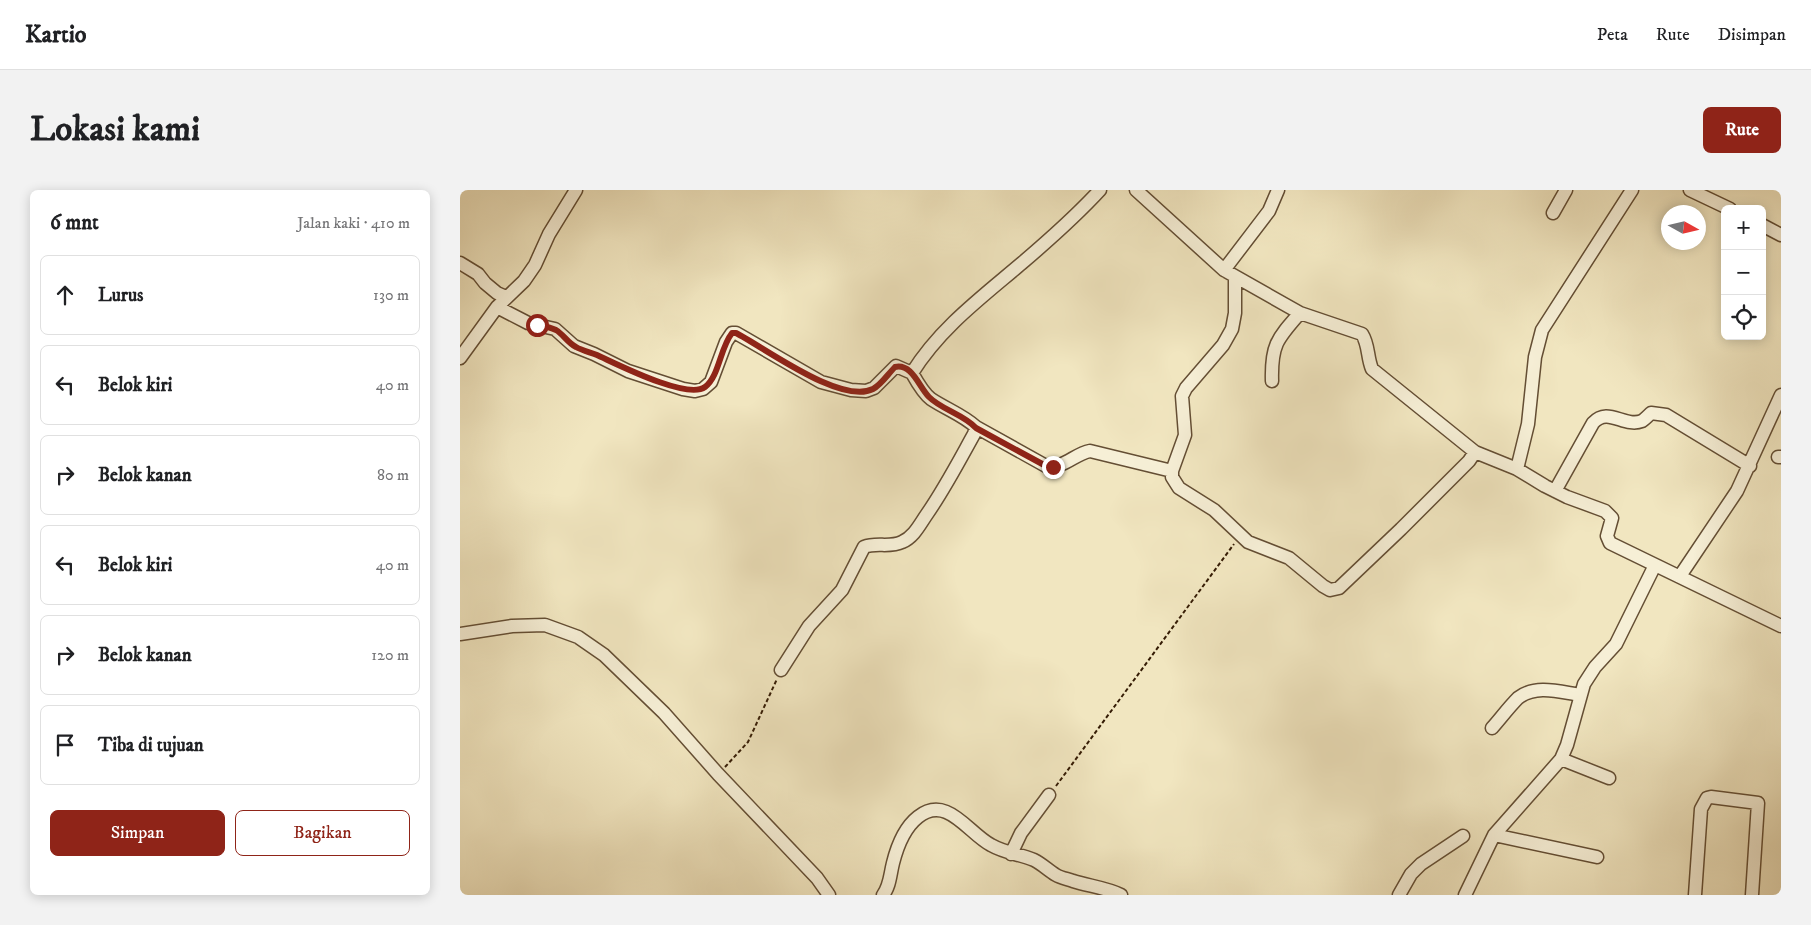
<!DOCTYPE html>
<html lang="id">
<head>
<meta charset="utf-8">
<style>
	:root { --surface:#fff; --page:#f2f2f2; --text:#202124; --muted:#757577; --line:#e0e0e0; --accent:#8f2418 }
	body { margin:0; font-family:"IM FELL DW Pica",serif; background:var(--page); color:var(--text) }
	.controls { position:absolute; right:15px; top:15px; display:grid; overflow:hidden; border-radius:8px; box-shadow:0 2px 12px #0003 }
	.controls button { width:45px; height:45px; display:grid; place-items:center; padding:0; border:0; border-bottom:1px solid var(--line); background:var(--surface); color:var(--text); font:25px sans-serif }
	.compass { position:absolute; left:1201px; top:15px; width:45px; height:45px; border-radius:50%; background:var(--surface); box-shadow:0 2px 12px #0003; rotate:98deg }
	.stop { position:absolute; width:15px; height:15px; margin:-11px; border:4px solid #8f2418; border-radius:50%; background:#fff }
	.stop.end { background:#8f2418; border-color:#fff; box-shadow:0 1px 5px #0008 }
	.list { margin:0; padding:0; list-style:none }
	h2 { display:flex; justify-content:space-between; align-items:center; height:65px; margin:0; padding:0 20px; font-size:21px }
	h2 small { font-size:16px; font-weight:400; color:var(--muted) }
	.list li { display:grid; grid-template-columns:32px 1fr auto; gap:15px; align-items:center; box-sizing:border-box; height:80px; margin:0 10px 10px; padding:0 10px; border:1px solid var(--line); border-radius:8px }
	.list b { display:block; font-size:19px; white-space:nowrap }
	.list em { font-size:16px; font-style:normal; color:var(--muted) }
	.actions { display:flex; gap:10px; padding:15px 20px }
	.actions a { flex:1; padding:11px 0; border:1px solid var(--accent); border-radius:8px; text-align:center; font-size:18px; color:var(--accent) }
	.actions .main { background:var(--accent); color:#fff }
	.icon { flex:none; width:28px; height:28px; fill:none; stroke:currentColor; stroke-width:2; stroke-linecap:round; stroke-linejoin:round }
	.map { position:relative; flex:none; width:1321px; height:705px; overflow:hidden; border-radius:8px }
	header { display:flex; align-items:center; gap:30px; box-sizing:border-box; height:70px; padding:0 25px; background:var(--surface); border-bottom:1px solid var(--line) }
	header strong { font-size:24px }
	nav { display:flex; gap:28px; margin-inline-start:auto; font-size:18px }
	.intro { display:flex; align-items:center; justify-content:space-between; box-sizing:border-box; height:120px; padding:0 30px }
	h1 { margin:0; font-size:35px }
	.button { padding:12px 22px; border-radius:8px; background:var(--accent); color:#fff; font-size:18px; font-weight:700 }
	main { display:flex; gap:30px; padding:0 30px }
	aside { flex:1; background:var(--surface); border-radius:8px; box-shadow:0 2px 12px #0003 }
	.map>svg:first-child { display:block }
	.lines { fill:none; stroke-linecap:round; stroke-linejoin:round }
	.minor-casing { stroke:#644e34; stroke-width:15 }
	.path { stroke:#351c05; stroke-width:2; stroke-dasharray:4 2.5; stroke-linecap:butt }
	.minor { stroke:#f6efd6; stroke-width:12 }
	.route { stroke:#8f2418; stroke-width:6 }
</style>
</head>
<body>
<header>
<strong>Kartio</strong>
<nav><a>Peta</a><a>Rute</a><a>Disimpan</a></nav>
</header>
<div class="intro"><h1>Lokasi kami</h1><a class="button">Rute</a></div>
<main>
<aside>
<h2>6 mnt<small>Jalan kaki · 410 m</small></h2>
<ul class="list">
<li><svg class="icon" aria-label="ahead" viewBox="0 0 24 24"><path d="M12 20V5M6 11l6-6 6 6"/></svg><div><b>Lurus</b></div><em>130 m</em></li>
<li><svg class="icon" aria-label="left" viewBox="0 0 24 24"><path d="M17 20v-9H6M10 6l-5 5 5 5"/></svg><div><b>Belok kiri</b></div><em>40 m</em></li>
<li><svg class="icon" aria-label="right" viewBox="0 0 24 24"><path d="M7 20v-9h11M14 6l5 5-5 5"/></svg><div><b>Belok kanan</b></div><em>80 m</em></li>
<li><svg class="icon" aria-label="left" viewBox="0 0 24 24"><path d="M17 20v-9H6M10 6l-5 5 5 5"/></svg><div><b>Belok kiri</b></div><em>40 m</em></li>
<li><svg class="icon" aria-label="right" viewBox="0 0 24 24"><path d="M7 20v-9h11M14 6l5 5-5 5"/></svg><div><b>Belok kanan</b></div><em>120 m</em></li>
<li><svg class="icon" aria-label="arrive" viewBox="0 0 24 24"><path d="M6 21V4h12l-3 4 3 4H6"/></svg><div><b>Tiba di tujuan</b></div></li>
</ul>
<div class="actions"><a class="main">Simpan</a><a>Bagikan</a></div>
</aside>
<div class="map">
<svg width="1321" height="705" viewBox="0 0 1321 705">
	<rect width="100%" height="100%" fill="#f1e6c0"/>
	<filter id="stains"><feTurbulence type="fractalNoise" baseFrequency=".004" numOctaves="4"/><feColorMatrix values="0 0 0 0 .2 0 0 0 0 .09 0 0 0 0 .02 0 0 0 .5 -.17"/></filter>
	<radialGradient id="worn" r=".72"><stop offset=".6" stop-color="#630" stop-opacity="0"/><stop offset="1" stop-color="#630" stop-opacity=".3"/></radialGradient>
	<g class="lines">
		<!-- minor casing -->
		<g class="minor-casing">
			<path id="minor" d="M676,0L764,80L840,123L902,144C909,155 907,167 912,179L1015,262
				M1230,0L1270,19
				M1093,23L1106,0
				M1302,35L1321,45
				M0,73L18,84L25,93L37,103L46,107
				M764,80L809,21L818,0
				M775,88V123L772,139L763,155L726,198L722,206L725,245L712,281V287L719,298L754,320L788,352L829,368L863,396L870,400L879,398L941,339L1009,271L1015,262L1057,279L1085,296L1107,307L1145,321L1152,328L1147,346L1150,353L1321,436
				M37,117L68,133L95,139L114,156L134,164L168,181L223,199L235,201L243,199L251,192L266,152L272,143H276L361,192L391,200L406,201L414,198L436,176L452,183
				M0,168L37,117L64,91L75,75L89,44L116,0
				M812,191C811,155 817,149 840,123
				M516,237L586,276C604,279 614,264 630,261L712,281
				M1318,267H1321
				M1057,279L1068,234L1075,167L1082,140L1172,0
				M1095,301L1133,233C1148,216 1164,238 1182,231C1185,229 1188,226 1191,223L1206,225L1290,276
				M1220,386L1277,301L1321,205
				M0,444L52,436L85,435L118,447L144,465L204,523L258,584L357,688L369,705
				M321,480L349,436L382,400L404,357C416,352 430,358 442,352C454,347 460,334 467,324C485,298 499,271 514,244L516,237C503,225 486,219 471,209C463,203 457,192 452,183C480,138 522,107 562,73C589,50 616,26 640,0
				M1032,538C1040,529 1049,517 1058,508C1076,494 1100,502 1120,505
				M1101,569L1149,588
				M1034,645L1137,667
				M551,664L561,643L589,605
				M423,705C430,696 430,685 433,673C437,657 444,638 458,627C487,604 508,643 531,655C545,663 559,664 574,670C582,674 588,680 596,685C601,688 608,689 613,691C629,696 647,698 661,705
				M939,705L951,684L961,674L1003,646
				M1005,705L1034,645L1101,569L1107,555L1124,494L1135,477L1156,454L1195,375
				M1235,705L1241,619L1247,608L1251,607L1298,613L1292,705"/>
		</g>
		<!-- path -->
		<path class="path" d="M265,577L288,552L317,489
			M596,596L774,354"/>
		<!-- minor -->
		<use href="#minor" class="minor"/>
	</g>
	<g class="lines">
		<!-- route -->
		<path class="route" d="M77,135C83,136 90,137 96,140C103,144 108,153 116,157C123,161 130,162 137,165C157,174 227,210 245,197C259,187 260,158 272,143H276C305,158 381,215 413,199C421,195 428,184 435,177C452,173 459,197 469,207C482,220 503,224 516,238L586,276L593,277"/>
	</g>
	<rect width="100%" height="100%" filter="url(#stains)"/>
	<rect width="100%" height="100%" fill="url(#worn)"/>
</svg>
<div class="controls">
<button>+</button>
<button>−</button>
<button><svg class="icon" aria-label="locate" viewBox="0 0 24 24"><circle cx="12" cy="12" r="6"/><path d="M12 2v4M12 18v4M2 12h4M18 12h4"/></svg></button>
</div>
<svg class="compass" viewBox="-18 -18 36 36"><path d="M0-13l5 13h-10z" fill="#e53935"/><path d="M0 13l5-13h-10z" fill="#757577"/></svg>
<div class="stop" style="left:77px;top:135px"></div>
<div class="stop end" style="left:593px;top:277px"></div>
</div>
</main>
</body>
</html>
